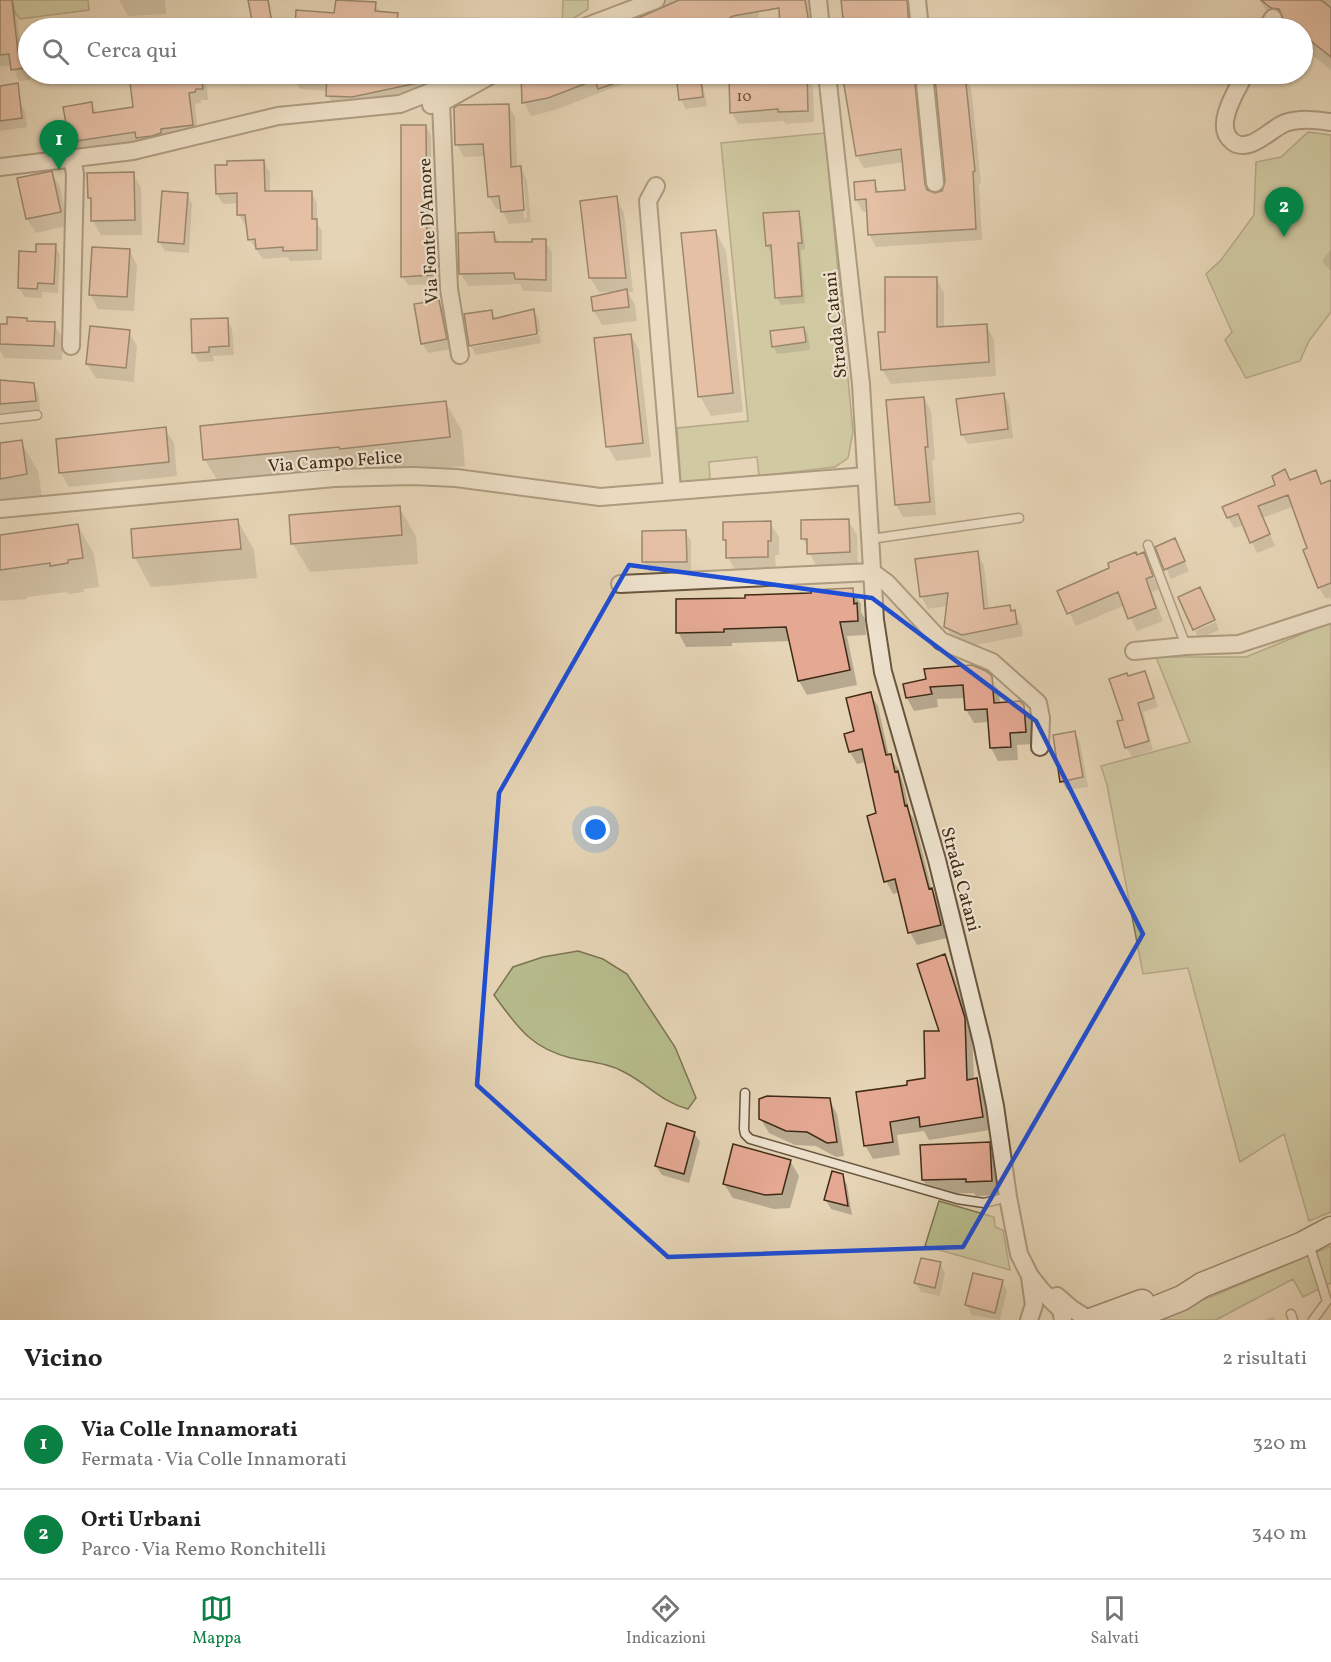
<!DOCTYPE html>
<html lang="it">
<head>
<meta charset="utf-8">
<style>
	:root { --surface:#fff; --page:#f2f2f2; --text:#222; --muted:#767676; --line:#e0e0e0; --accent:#0b8043 }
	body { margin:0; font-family:Vollkorn,serif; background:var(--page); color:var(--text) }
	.you { position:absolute; left:596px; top:830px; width:21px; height:21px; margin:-15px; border:4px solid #fff; border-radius:50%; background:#1a73e8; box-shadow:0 0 0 9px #1a73e833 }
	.badge { display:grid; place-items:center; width:39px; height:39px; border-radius:50%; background:var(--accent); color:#fff; font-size:20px; font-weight:700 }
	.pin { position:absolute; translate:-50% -50px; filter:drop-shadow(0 2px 3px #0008) }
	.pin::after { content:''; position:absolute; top:32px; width:21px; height:18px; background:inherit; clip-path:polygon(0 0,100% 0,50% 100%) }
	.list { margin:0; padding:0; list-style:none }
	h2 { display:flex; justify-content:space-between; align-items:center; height:78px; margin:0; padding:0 24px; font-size:26px }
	h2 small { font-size:20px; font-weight:400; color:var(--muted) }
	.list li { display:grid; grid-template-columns:39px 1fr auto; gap:18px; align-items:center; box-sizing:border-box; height:90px; padding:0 24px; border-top:2px solid var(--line) }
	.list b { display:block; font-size:22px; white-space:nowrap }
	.list p { margin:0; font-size:20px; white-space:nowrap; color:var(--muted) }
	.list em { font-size:20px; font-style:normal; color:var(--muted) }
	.icon { flex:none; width:33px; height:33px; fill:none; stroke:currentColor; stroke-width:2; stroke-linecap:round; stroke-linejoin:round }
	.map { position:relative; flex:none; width:1331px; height:1320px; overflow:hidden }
	.search { position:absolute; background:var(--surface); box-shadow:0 2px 4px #0004; left:18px; right:18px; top:18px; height:66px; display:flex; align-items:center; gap:15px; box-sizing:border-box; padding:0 21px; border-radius:33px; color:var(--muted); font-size:22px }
	.sheet { height:258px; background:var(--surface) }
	nav { display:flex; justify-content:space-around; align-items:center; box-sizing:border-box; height:84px; border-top:2px solid var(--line); background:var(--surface); font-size:16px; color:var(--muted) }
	nav a { display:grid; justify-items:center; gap:3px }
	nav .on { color:var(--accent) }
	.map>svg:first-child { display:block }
	.green { fill:#b7bc8c; stroke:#7c7452; stroke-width:1.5 }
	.shadow { fill:#0003; fill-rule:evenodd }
	.building { fill:#e5a993; stroke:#402b17; stroke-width:1.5 }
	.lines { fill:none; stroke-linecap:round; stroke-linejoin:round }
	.lane-casing { stroke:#69553e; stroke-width:11 }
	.street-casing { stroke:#69553e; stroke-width:20 }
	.secondary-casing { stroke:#402b17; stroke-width:27 }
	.lane { stroke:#eee3cf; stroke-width:8 }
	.street { stroke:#eee3cf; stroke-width:16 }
	.secondary { stroke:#eee3cf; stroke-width:24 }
	.marked { fill:none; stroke:#1d4ed8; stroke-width:4.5; stroke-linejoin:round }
	.labels { text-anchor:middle; stroke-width:4.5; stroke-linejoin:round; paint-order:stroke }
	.number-label { font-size:15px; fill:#694a36 }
	.street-label { font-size:18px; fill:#402b17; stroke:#eee3cf }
</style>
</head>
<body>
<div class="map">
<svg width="1331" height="1320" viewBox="0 0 1331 1320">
	<rect width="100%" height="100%" fill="#e5d4b5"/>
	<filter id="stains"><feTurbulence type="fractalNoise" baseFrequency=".00333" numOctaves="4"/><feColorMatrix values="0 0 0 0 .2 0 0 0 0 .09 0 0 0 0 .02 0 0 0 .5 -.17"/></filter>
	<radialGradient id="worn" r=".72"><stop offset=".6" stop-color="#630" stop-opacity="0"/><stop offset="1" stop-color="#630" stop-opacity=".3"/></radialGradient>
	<!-- green -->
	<path class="green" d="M12,0H88L89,10L20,19L13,10Z
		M563,0H588V9L562,26Z
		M1308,132L1331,135V312L1309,341L1300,361L1246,378L1225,340L1232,332L1206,274L1221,260L1254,215L1256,162L1281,157Z
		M825,133L853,432L848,458L835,467L759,476L757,457L709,462L710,480L681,483L677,428L748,421L721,143Z
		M1331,622V1212L1309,1221L1284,1134L1240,1162L1188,968L1143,974L1107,785L1101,766L1190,742L1156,657H1246Z
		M578,951L603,959L627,974L675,1047L696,1098L688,1109C661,1102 648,1084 624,1072C608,1063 589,1062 571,1058C530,1048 517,1026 494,995L513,967L543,957Z
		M939,1201L994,1217L995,1227L1003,1230L1010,1270L925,1246Z
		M1331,1246V1283L1303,1297L1293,1279L1216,1320H1147L1213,1296Z"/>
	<!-- shadow -->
	<path class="shadow" d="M0,0H14L22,54L28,64L31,80L19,81L12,65L0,67Z
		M119,0H165L166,14L128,16Z
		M250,0H269L273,27L256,28Z
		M337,0L375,3L381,13L397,15L404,28H296L298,12L336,14Z
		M652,0H679L682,7L692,0H759V28H642L638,20L661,11L669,0L654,4Z
		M779,0H810L811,12H809L811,28H782Z
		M842,0H916L915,28H845Z
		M1260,0H1331V70L1302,47V28H1280L1274,24Z
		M131,74H158L159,79L200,75L207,87L208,100H201V103L195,104L198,136L65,155L59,144L57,131L68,130L91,103L97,114L135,108Z
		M294,74H474L428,96L335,108L328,95V91L300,89L293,77Z
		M522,74H619L623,84L555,110L531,116L524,102Z
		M677,74H701L707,106L686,109L681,100Z
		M895,74H916L920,88L930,193L935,195L943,192L947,182L964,76L971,88L981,183L979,184L982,240L876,247L869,234L868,212H863L856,200L855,183L874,182L880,193L906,191L904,162L864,168L857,156L845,80L863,82L895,77Z
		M806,76L813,88L814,122L786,124L784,121L738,124L732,112L730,80Z
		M19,102L25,111L27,127L0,131V107Z
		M508,105L515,117L517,167H520L527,180L531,222L509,224L502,209H496L489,196L486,156L464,157L457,145ZM520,178H523L527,218H524Z
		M426,126L431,136V242L435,249L436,284L408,285L402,276Z
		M264,162L270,172V193L311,192L317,203V224L322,231V260L290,261L288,257L263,259L249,239L248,225H245L239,215L238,203L223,204L217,194L216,167Z
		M51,173L60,187L68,226L36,233L27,219Z
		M133,173L141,188L142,235H101L93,221V203L89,198Z
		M187,194L192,204L189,253L165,251L159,242Z
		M616,198L624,213L633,292H628L635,305L637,321L602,325L594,311L593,298L612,292H599L590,278Z
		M798,212L802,219L805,249L801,250L805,303L781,305L777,298L773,252H771L767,245Z
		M715,231L726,251L743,412L711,416L700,396Z
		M494,233L499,243H534L545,241L552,253V292L523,291L520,284L468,286L461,274L460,234Z
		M55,246L60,255L58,293L42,292V298L25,297L19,288L21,252L37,253Z
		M129,250L137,265L134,311L98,309L90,294Z
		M1330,250L1331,251V271L1322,261Z
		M936,278L944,293V328L986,325L994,340L996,376L891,384L882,369L886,333Z
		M438,301L444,311L451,349L428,353L422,343Z
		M534,311L539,320L540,332L472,344V347L540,335L541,343L476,355L471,346L491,312L496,319Z
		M26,319L28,322L54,324L63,338L62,360L4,358L0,351V325L8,326Z
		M227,319L232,329L234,355L213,356L214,361L199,362L194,353Z
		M804,328L808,335L810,350L777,354L773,346Z
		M129,332L137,346L134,382L96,378L87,364Z
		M631,335L639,350L651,457L616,461L608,447Z
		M0,382L33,385L39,394L40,410L0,413Z
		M1003,394L1009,404L1013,438L968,444L962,435Z
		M924,398L931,411L935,459L932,460L936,515L903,517L896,505Z
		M445,402L462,431L465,466L358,477L222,488L205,460Z
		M165,429L174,443L177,476L69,487L61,473Z
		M0,442H5L6,444L21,442L38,471L43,503L0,510Z
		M1315,472L1322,485L1331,482V600L1329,597L1326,599L1319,588L1305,551L1309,549L1294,506L1263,518L1275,546L1257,553L1244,525L1234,528L1228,517L1291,482Z
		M399,507L416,536L418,564L310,572L293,544Z
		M848,520L857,535L858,566L817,568L803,539Z
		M238,521L254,550L257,578L151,587L135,558Z
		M770,523L779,537V555H775L776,571L736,572L728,557V545L724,540Z
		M78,526L94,554L99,587L83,589L84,592L68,594L67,592L27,597V599L0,601V536Z
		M685,532L691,541V571H649L644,562Z
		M1157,547L1179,549L1189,571L1171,579Z
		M977,553L984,565L989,610L1009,606L1021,624L1023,636L970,646L953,639L946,626L948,606L928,609L921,596Z
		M1143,554L1159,589L1152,592L1163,621L1137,631L1125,605L1076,626L1059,592Z
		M852,590L861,604V612L865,619L866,635L847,636L857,685L807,695L799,681L791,641L732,643V646L686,647L678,632L746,600Z
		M1216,622L1219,630L1199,639L1195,631Z
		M1145,672L1150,682L1158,707L1143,712L1153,750L1132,757L1126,747L1124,721L1128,678Z
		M991,677L999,691L1000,704L1023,706L1031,719L1033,744L1017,745L1018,760L998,761L991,748L989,722L974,723L966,710L965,698L937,699L938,707L914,711L907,698L905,686Z
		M870,694L878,706L889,756L898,768L904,786L910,813L914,819L932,890L939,902L947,938L917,945L910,932L900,892L893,894L886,881L878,814L866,762L857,764L850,752Z
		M1075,733L1080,742L1088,787L1067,790L1062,781Z
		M945,956L952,970L972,1033L974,1080H977L984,1093L990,1130L929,1140L924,1131L897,1135L900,1155L873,1159L865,1145L909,1086L926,1080L941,1032Z
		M829,1099L837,1114L844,1156L836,1157L816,1146L795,1145L769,1133L760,1118Z
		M694,1133L700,1142L689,1183L662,1175L656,1166Z
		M989,1144L997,1158L999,1195L976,1196L974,1193L932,1194L923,1180Z
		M790,1161L799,1176L790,1208L774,1209L733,1198L724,1184Z
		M842,1175L847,1185L852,1215L831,1209L825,1199Z
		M940,1264L945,1273L940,1296L921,1292L916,1283Z
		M1002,1281L1007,1291L1000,1320L972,1315L967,1305Z
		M1274,1316L1276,1320H1265Z"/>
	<!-- building -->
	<path class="building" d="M0,0H12L18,52L23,51L25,68L11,70L9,54L0,55Z
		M248,0H268L272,23L253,26Z
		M336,0L376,2L375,11L398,13L396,27L374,24V28H295L296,10L334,13Z
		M679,0H805L810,28H780L779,8L733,16L716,26L713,21L701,28H616Z
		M841,0H907L909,28H844Z
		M1261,0H1321L1331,8V57L1302,34V28H1296L1283,18L1279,9L1271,8Z
		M129,74H154V78L201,74L203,89H196L195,92L189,93L193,125L161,129V133L152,136L136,138L135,132L57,144L55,130L67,129L63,107L92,102L93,113L133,107Z
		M327,74H432V80L352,97L326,96Z
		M521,74H636V76L598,89L595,80L548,98L522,103Z
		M676,74H700L703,97L679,100Z
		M807,74L808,111L778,112V109L730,113L729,80Z
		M894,74H914L925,184L927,190L935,193L942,191L945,182L935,78L965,74L975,171L973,172L976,229L868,235L866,199L855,200L854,182L875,180L876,192L905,190L901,149L856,156L843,79L861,76L862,80L894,76Z
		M18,83L22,118L0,121V86Z
		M509,104L511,167L521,166L524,210L501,212L499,196L488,197L483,144L455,145L454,108L458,105Z
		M401,125H426L427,238H431L432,275L401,277Z
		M264,160L265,191H312V219H317V250L283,251V247L256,249L255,239L248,240L245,215H237V193L216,194L215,165H227V161Z
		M52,171L61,212L26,219L17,178Z
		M134,172L135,220L91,221V198H88L87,173Z
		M162,191L188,193L184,244L158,242Z
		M617,196L626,278H589L580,201Z
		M799,211L802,243H798L802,296L775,298L771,245L766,246L763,213Z
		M716,230L733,393L698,397L681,233Z
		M494,232L495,242H532V239H546V280L515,279L514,273L459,274L458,233Z
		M36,244H56L54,284L38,283L37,289L18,288L19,251L36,252Z
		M92,247L130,249L127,297L89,295Z
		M885,277H937V327L987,324L989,362L881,370L878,332H885Z
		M627,289L629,307L593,311L591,297Z
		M439,300L447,339L421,344L414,304Z
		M534,309L537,334L469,346L464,314L492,310L493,319Z
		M7,317L27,318V321L55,322L54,346L0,344V324H7Z
		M228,318L229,346L209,347V352L192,353L191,319Z
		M90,326L130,330L126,368L86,364Z
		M804,327L806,342L772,347L770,331Z
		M631,334L643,443L606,447L594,338Z
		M0,380L34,383L36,401L0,404Z
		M1004,393L1008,429L961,435L956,399Z
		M924,397L928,447H925L930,502L895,505L886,400Z
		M446,401L450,437L340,449L339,447L203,460L200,426Z
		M166,427L169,462L59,473L56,439Z
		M22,440L27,474L0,479V443Z
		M1285,469L1290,480L1316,470L1321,484L1331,480V583L1318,588L1303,550L1307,548L1288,495L1258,506L1270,534L1250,543L1238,514L1227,518L1222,507L1275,485L1272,476Z
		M400,506L402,535L291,544L289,515Z
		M238,519L241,549L133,558L131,529Z
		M849,519L850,552L807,554V539H801V520Z
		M771,521V541H768V557L726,558V540H723V522Z
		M78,524L83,558L68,560V563L50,566V563L0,570V535Z
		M686,530L687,562H642V531Z
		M1175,538L1185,561L1164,570L1155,547Z
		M978,551L984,609L1010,605L1011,611L1015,610L1017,624L962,635L944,627L948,593L920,597L915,559Z
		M1136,552L1137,555L1144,552L1153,576L1146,579L1156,608L1128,619L1118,592L1067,614L1057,591L1109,568L1108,563Z
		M1200,587L1215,620L1193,630L1178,597Z
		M853,588L854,604L857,603L858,621L840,622L850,670L798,681L786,627L724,629V632L676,633V599L745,598V595L811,593V590Z
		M972,665L986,671L992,676L994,703L1020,701L1024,705L1026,732L1010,733L1011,747L990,748L987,709L965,710L963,685L930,687L932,694L906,698L903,684L926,679L924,669Z
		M1145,671L1154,698L1138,703L1149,741L1125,748L1117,721L1123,720L1109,679L1127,673L1128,676Z
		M871,692L886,755L891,754L895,772L898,771L905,806L907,805L929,889L932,888L941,925L908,933L895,879L884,882L867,816L876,813L862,749L849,752L844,734L854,731L846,698Z
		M1075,731L1083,777L1060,782L1053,735Z
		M945,954L965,1018L967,1080L977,1078L983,1117L920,1127L919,1117L890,1122L893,1142L864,1146L856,1092L907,1085V1081L925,1078L924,1031H939L917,964Z
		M767,1096L830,1098L837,1142L827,1143L807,1132L786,1131L759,1119V1099Z
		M667,1123L695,1132L684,1174L655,1166Z
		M990,1142L992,1181L966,1182V1179L922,1180L920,1145Z
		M733,1144L791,1160L782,1194L765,1195L723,1184Z
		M832,1171L843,1174L848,1206L824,1200Z
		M921,1258L941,1262L935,1288L914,1283Z
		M973,1273L1003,1280L995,1313L965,1305Z"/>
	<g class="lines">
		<!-- lane casing -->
		<g class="lane-casing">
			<path id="lane" d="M0,419L37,415
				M870,539L1019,518
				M1148,545L1186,646
				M745,1093L744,1129L745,1134L750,1139L957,1199L984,1203L1008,1197
				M1309,1244L1327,1301L1313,1320
				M1291,1314L1293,1320"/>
		</g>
		<!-- street casing -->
		<g class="street-casing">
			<path id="street" d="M818,0L821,28
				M917,0L920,28
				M582,28L656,0
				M1267,28L1273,18
				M827,74L861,384L875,620L883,672L937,860L982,1042L995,1106L1008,1197L1019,1254L1030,1276L1041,1290L1061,1310L1063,1320
				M924,74L935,183
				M1245,74C1237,90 1213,126 1232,141C1236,145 1243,146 1249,144C1260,142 1273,128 1285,123C1300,118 1316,120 1331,122
				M441,103L449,289L460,355
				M431,105L441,103L493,74
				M0,167L133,151L278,116L400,104L476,74
				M656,186L648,201L672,490
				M71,346L75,174L72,158
				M0,509L334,478L413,476L456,478L600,497L866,476
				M620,584L872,572L887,583L941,641L992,662L1038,703L1041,718L1040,747
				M1134,651L1186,646L1239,644L1331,614
				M1057,1296L1072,1309L1090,1320
				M1029,1320L1034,1305L1030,1277"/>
		</g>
		<!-- secondary casing -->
		<g class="secondary-casing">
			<path id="secondary" d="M1093,1320L1142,1302
				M1127,1320L1182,1298L1202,1285L1301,1245L1331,1229"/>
		</g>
		<!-- lane -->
		<use href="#lane" class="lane"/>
		<!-- street -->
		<use href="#street" class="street"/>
		<!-- secondary -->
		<use href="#secondary" class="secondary"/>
	</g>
	<!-- marked area -->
	<path d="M0 0H1331V1320H0ZM629,565L872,598L1036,721L1143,934L963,1247L668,1257L477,1085L499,793Z" fill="#e5d4b5" fill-opacity=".55" fill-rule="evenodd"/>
	<path class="marked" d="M629,565L872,598L1036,721L1143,934L963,1247L668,1257L477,1085L499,793Z"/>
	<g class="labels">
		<!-- number labels -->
		<g class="number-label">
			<text x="744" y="101">10</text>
		</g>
		<!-- street labels -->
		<g class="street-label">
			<text transform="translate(428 231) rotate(-93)" y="6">Via Fonte D'Amore</text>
			<text transform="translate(835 325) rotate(-96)" y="6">Strada Catani</text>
			<text transform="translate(335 461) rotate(-4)" y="6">Via Campo Felice</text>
			<text transform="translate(961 879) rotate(75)" y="6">Strada Catani</text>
		</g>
	</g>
	<rect width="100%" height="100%" filter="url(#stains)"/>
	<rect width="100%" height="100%" fill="url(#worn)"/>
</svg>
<div class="you"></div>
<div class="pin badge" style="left:59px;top:170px">1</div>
<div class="pin badge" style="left:1284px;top:237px">2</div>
<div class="search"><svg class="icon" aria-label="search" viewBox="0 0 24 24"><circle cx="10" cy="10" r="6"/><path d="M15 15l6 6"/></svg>Cerca qui</div>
</div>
<section class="sheet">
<h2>Vicino<small>2 risultati</small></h2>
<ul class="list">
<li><span class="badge">1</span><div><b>Via Colle Innamorati</b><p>Fermata · Via Colle Innamorati</p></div><em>320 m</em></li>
<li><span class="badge">2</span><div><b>Orti Urbani</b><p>Parco · Via Remo Ronchitelli</p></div><em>340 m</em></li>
</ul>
</section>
<nav>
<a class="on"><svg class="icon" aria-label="map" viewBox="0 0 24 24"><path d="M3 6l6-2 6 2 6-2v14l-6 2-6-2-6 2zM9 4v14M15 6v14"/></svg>Mappa</a>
<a><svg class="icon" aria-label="directions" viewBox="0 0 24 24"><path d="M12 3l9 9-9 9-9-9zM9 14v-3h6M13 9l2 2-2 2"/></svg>Indicazioni</a>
<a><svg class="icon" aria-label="saved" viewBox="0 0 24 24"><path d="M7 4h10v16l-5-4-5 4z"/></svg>Salvati</a>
</nav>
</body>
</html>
